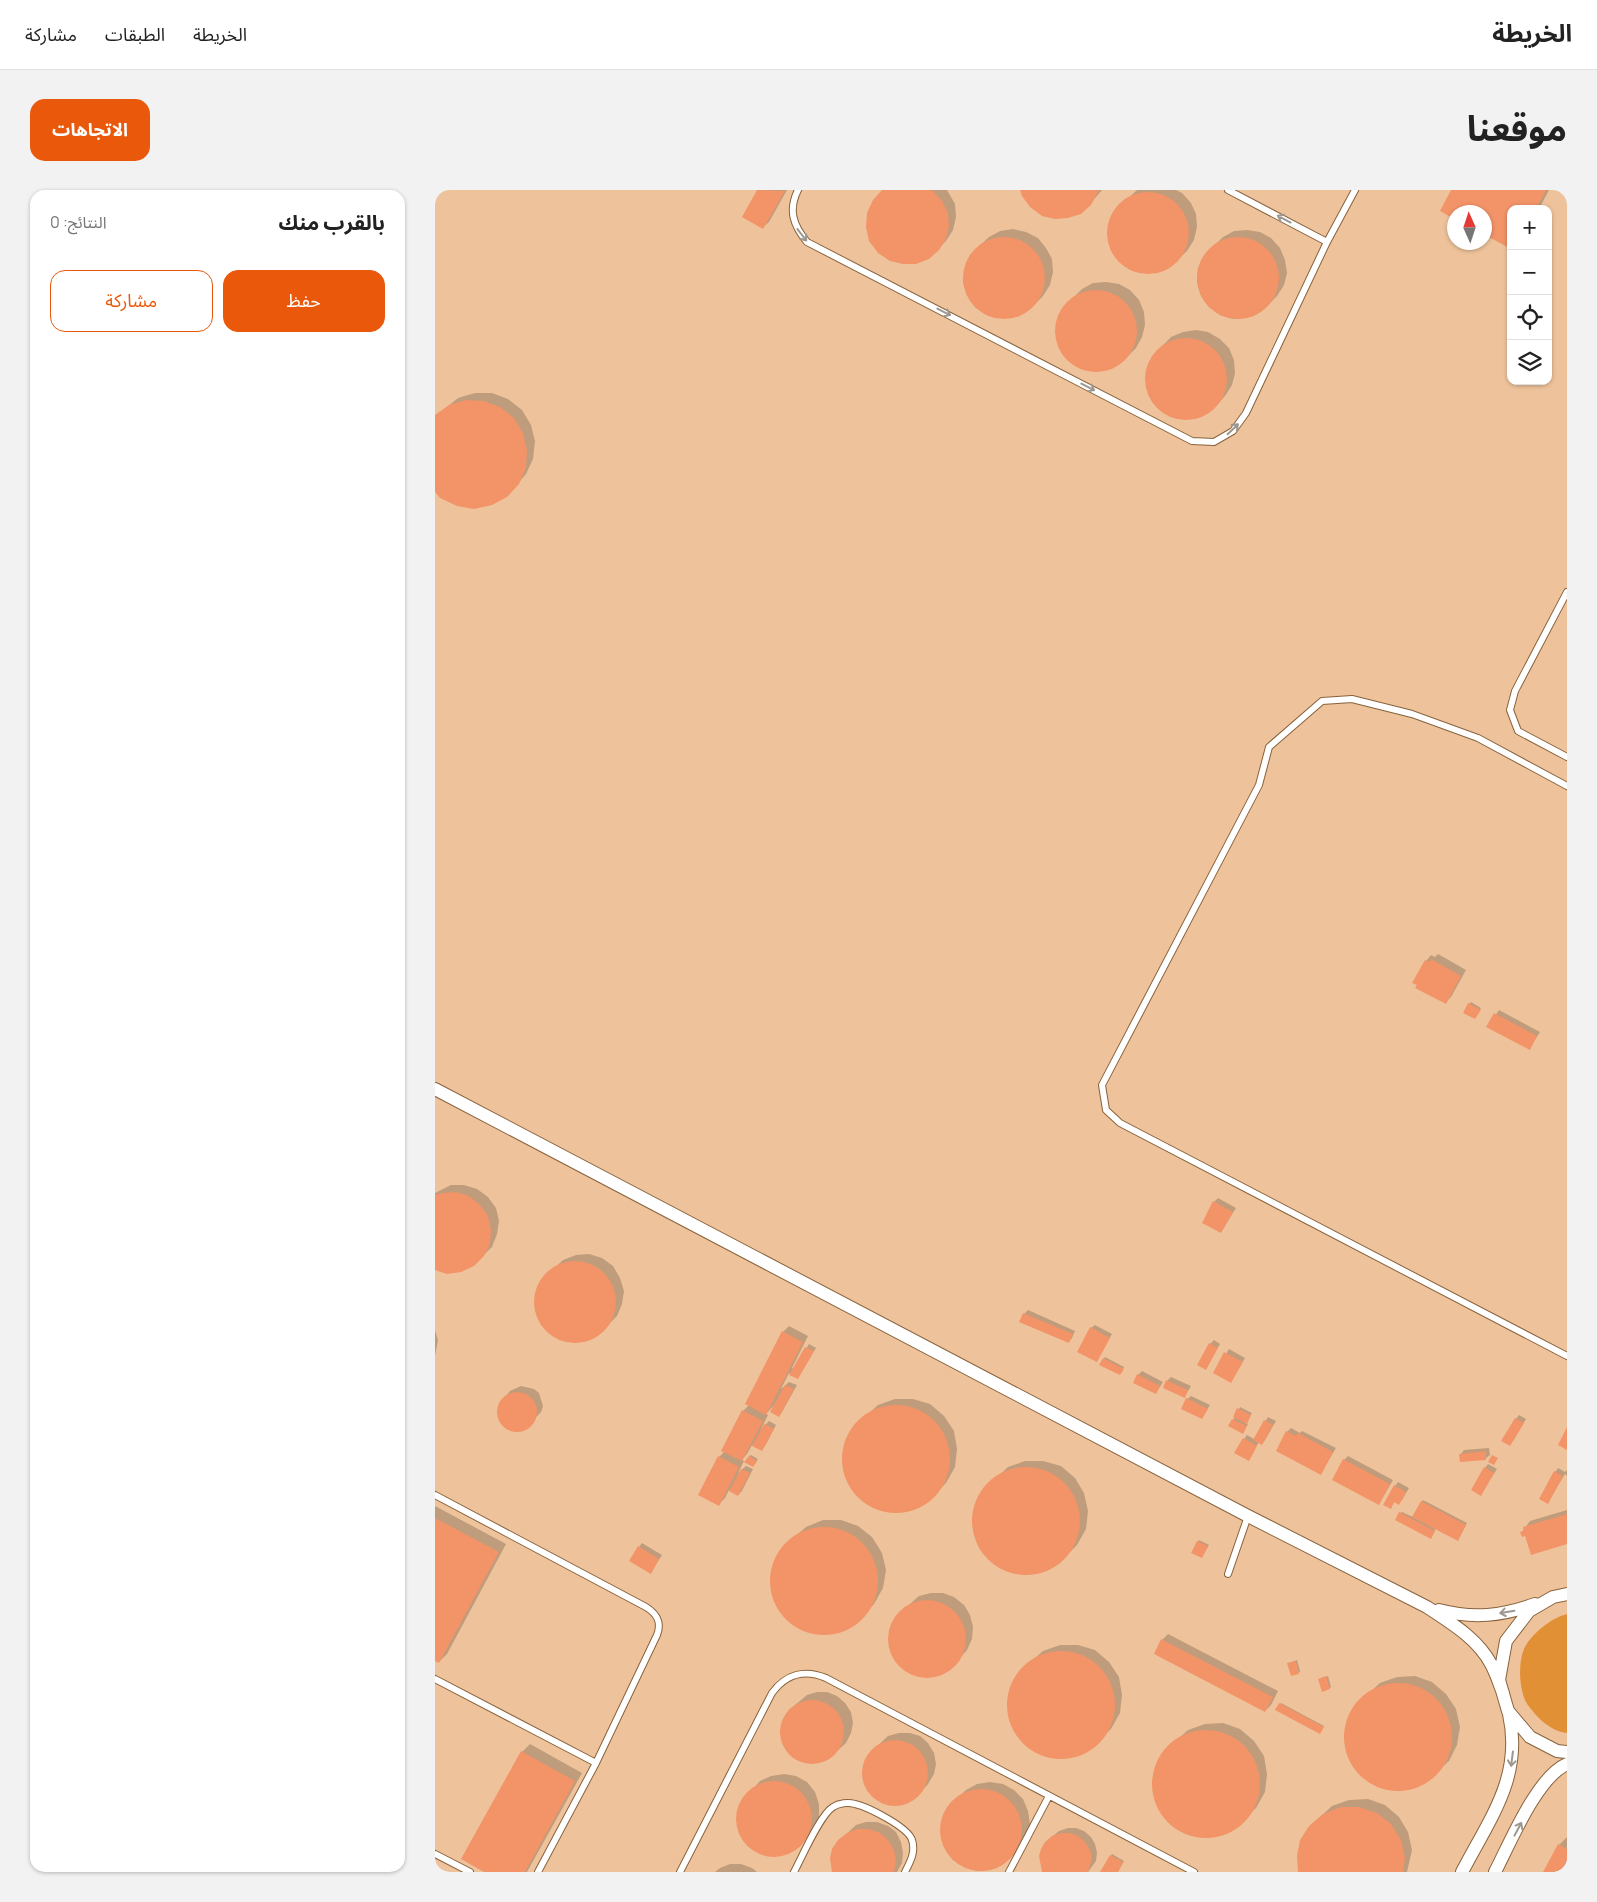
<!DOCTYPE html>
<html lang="ar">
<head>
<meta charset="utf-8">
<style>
	:root { --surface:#fff; --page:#f2f2f2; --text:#222; --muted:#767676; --line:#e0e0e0; --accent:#ea580c }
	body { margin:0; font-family:Manrope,"Noto Sans Arabic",sans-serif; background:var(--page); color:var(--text); direction:rtl }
	.controls { position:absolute; right:15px; top:15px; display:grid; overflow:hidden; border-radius:10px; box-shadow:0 1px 4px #0004 }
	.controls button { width:45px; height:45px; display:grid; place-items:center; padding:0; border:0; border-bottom:1px solid var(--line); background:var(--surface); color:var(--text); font:25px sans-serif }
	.compass { position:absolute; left:1012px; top:15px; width:45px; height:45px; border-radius:50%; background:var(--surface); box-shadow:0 1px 4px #0004; rotate:357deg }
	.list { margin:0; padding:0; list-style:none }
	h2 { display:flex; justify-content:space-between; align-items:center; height:65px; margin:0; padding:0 20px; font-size:21px }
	h2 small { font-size:16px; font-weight:400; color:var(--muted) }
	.actions { display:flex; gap:10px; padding:15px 20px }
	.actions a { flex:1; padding:11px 0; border:1px solid var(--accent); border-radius:15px; text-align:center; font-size:18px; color:var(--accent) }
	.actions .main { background:var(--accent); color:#fff }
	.icon { flex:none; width:28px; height:28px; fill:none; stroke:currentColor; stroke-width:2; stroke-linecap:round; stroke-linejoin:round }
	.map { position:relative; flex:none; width:1132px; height:1682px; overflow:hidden; direction:ltr; border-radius:15px }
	header { display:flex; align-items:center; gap:30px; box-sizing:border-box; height:70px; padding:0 25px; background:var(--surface); border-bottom:1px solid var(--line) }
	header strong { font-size:24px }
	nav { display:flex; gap:28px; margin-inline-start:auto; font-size:18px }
	.intro { display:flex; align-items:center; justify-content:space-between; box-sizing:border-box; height:120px; padding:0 30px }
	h1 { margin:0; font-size:35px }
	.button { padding:12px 22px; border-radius:15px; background:var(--accent); color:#fff; font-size:18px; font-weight:700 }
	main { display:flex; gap:30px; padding:0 30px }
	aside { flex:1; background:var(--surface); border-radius:15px; box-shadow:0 1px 4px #0004 }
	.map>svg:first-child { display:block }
	.green { fill:#e29035 }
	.shadow { fill:#0003 }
	.building { fill:#f39368 }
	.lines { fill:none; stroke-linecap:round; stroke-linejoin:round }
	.lane-casing { stroke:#88623c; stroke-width:8 }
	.street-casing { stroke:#88623c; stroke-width:14 }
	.lane { stroke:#fff; stroke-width:6 }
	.street { stroke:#fff; stroke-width:12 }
	.oneway { stroke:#9d978f }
</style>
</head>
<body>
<header>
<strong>الخريطة</strong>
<nav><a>الخريطة</a><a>الطبقات</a><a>مشاركة</a></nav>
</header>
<div class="intro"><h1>موقعنا</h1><a class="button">الاتجاهات</a></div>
<main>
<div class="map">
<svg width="1132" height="1682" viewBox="0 0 1132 1682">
	<rect width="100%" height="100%" fill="#eec39b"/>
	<!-- green -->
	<path class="green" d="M1132,1424V1543C1120,1542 1108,1533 1100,1524C1097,1520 1093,1516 1091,1512C1084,1498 1083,1473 1089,1459C1096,1444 1116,1428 1132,1424Z"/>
	<!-- shadow -->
	<path class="shadow" d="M323,0H352L334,32L328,37L308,27Z
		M449,0H512L520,14L521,27L518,40L511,51L503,59Z
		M587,0H667L655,14Z
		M702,0H741L747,3L756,13L761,24L762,37L759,50L752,61L734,78L722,83H709L696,80L685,72L677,60L673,47L674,33L680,21Z
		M1018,0H1114L1104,19H1076V57L1050,43V22H1019V27L1006,20Z
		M578,39L591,42L603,48L611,58L617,69L618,82L615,95L608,106L600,114L589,123L577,128H564L552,125L540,117L532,105L528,92L530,78L535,65L554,47L565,41Z
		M812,40L825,42L836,48L845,58L850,70L852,83L849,95L842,106L833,115L823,123L811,128L798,129L785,125L774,117L766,106L762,92L763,78L769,66L788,47L799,41Z
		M671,92L684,94L695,100L704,110L709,122L710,135L707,147L701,158L692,167L682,175L670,180L657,181L644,177L633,169L625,158L621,144L622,130L628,118L647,99L658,93Z
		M761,140L773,142L785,149L794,158L799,170L800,183L797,195L790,206L782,215L772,223L759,228L746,229L734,225L722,217L714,206L711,193L712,179L718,166L736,147L748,142Z
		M40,203H57L73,209L87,220L96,235L100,251L98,269L91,284L80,297L0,300V227L23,208Z
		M1003,764L1031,780L1016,807L1010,813L991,771L996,765L1000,767Z
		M1036,812L1046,818L1041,826L1034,814Z
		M1064,820L1105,842L1094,859L1053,836Z
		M16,995H29L42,999L53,1007L61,1018L64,1031L62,1044L57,1057L38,1075L0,1079V1003Z
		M783,1008L801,1018L786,1042L779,1012Z
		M154,1064L167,1068L178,1076L185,1088L189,1101L187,1114L182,1126L163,1145L151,1150L138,1152L124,1149L114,1142L106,1132L102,1121L101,1109L104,1097L110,1087L128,1070L141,1065Z
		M593,1120L640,1141L637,1148L633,1152L589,1124Z
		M660,1135L677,1144L662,1170L656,1138Z
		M354,1136L373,1146L357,1178L359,1179L374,1154L381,1158L363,1188L354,1183L346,1199L354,1192L362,1195L347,1222L344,1226L340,1214L331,1224L333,1225L326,1239L334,1231L341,1235L330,1256L326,1260L317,1255L312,1264L307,1270L309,1271L303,1283L311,1276L318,1279L307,1301L303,1305L294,1300L290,1308L284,1314V1267L290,1261L308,1221L314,1215L348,1142Z
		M0,1140L3,1150L0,1166Z
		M779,1150L785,1154L770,1179L775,1154Z
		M794,1159L810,1168L796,1191L779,1182Z
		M670,1167L689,1177L686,1183L669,1169Z
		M707,1181L728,1192L721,1203L703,1185Z
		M736,1187L756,1196L750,1206L732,1191Z
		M86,1196L99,1199L104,1203L108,1216L106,1222L91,1238L78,1240L67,1234L63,1224L65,1212L69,1208L75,1201Z
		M756,1206L775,1215L767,1227L752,1209Z
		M460,1209H478L495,1214L509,1226L519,1241L522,1259L520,1277L511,1293L503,1301L489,1314L472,1320L454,1321L439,1317L425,1308L415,1296L409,1281L408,1265L412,1249L420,1236L443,1215Z
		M805,1217L817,1223L810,1233L813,1234L808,1242L795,1236Z
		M1084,1225L1091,1229L1078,1251L1081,1229Z
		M833,1227L841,1231L830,1250L827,1254L824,1252L813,1269L809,1249L812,1245L819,1249Z
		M856,1238L865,1243L867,1241L901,1258L886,1283L852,1242Z
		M1054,1258L1055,1265L1051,1268L1026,1264L1029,1260Z
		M316,1265L323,1269L320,1274L314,1266Z
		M913,1266L958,1290L944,1314L909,1270Z
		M590,1271H608L626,1276L640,1288L649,1303L653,1321L651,1339L642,1355L633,1364L620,1376L603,1383H585L569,1379L556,1370L546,1358L540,1343L539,1327L542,1311L551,1298L573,1277Z
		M1053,1274L1062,1279L1046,1304L1050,1278Z
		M1123,1278L1130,1282L1132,1280V1286L1130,1284L1113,1312L1120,1282Z
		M963,1292L974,1298L967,1310L964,1313L960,1311L955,1318L960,1296Z
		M988,1310L1032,1333L1024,1348L1001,1338L997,1346L965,1323L967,1322L978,1327Z
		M0,1316L71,1354L12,1464L4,1472L0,1469Z
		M1132,1320V1353L1091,1345L1087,1342L1095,1331Z
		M388,1330H406L423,1336L437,1347L447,1363L451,1380L448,1398L439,1414L431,1423L417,1435L400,1442L382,1443L367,1439L353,1430L343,1417L337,1402L336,1386L340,1371L348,1357L371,1337Z
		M764,1350L774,1355L767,1367L758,1362Z
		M207,1353L227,1365L216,1382L204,1357Z
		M496,1403H508L519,1407L529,1415L535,1425L538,1437L537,1449L532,1460L516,1478L505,1484L493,1486L481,1485L470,1479L461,1470L455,1458L454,1445L458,1433L466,1422L484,1406Z
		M733,1444L843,1501L836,1515L830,1521L727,1450Z
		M625,1455H643L660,1460L674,1472L684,1487L687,1505L685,1523L676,1539L654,1560L637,1566L619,1567L603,1563L590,1554L580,1542L574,1527L573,1511L577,1495L585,1481L608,1461Z
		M862,1470L865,1481L864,1483L854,1473Z
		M893,1486L896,1497L895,1498L884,1489Z
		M980,1486L997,1492L1011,1504L1021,1519L1025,1537L1022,1555L1014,1571L991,1592L975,1598L956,1599L941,1595L927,1586L917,1573L912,1559L910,1543L914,1527L922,1514L945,1493L962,1487Z
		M382,1502H392L402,1506L410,1513L416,1522L418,1533L416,1543L411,1553L402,1561L394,1568L384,1572L373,1573L364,1570L356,1564L350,1557L346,1547V1538L349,1528L354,1520L372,1505Z
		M846,1513L889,1536L886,1541L845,1514Z
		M788,1533L805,1539L819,1551L829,1566L832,1584L830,1602L821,1618L799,1639L782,1645L764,1646L748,1642L735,1633L725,1621L719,1606L718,1590L722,1574L730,1561L753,1540L770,1534Z
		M464,1543H475L485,1546L493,1553L499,1563L501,1574L499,1584L493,1594L485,1603L477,1610L466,1614H455L446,1611L432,1598L429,1589V1579L436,1562L453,1546Z
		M95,1554L147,1583L92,1682H52L87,1562Z
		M349,1584L361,1586L372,1592L380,1602L384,1614V1626L380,1638L364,1657L353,1663L341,1666L329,1665L319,1660L310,1652L305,1642L302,1631L303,1620L308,1610L325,1591L336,1586Z
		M555,1592L568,1594L579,1600L588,1609L593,1621L595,1634L592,1647L586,1658L577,1666L567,1675L555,1680L542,1681L530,1677L518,1670L510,1658L506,1645L507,1631L512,1618L531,1600L542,1594Z
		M933,1609L950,1615L964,1627L973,1642L977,1660L972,1682H864L875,1636L897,1616L914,1610Z
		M431,1632H442L453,1636L461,1642L466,1652L468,1663L467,1673L462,1682H398L404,1651L421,1635Z
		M633,1638H641L649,1641L656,1647L660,1654L662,1663L661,1671L653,1682H608L618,1646L624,1641Z
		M1132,1647V1682H1110L1124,1655Z
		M677,1664L689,1671L683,1682H667Z
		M295,1674H306L317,1678L322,1682H280L285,1678Z"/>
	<!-- building -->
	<path class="building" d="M322,0L350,1L328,39L307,27Z
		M447,0H497L507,11L513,23L514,36L511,49L504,60L494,69L481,74H468L455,71L443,63L434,51L431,37L432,23L438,10Z
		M585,0H664L656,15L646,24L633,28L620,29L607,26L595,17L587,6Z
		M1016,0H1111L1101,19H1076V59L1050,45V22H1019V29L1005,21Z
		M672 43a41 41 0 1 1 82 0a41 41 0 1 1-82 0Z
		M762 88a41 41 0 1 1 82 0a41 41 0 1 1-82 0Z
		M528 88a41 41 0 1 1 82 0a41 41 0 1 1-82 0Z
		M620 141a41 41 0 1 1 82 0a41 41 0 1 1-82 0Z
		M710 189a41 41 0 1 1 82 0a41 41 0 1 1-82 0Z
		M31,210L49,211L65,217L79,228L88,243L92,260L91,278L84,294L72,307L57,315L39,319L22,316L5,308L0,302V225L14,215Z
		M996,769L1026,786L1011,814L980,798L982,795L977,793L990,770L994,772Z
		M1033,813L1046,820L1040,829L1028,823Z
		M1059,823L1102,846L1095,860L1051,837Z
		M21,1002L34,1006L45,1015L53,1026L56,1040L55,1054L49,1066L39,1076L26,1082L12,1084L0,1080V1005L7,1003Z
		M778,1011L798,1022L786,1043L767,1033Z
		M99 1112a41 41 0 1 1 82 0a41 41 0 1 1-82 0Z
		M588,1123L638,1144L634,1153L584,1132Z
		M655,1137L675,1148L662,1172L642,1162Z
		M347,1141L368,1152L331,1225L310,1214Z
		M774,1153L783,1158L771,1180L762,1175Z
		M370,1157L379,1161L363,1189L354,1185Z
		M789,1162L808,1172L796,1193L778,1183Z
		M668,1168L689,1179L685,1185L664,1175Z
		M702,1184L725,1196L721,1204L698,1193Z
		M731,1190L753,1200L750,1208L728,1198Z
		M350,1195L359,1199L344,1227L335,1222Z
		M62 1222a20 20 0 1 1 40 0a20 20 0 1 1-40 0Z
		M751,1208L773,1219L767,1229L746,1219Z
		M407 1269a54 54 0 1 1 108 0a54 54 0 1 1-108 0Z
		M802,1218L816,1225L812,1234L798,1227Z
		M307,1220L328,1231L307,1271L286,1261Z
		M1080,1228L1089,1233L1075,1256L1066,1251Z
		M797,1229L812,1236L808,1244L793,1236Z
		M829,1230L838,1235L827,1255L818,1250Z
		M329,1234L339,1239L327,1261L317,1256Z
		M1132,1237V1260L1123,1255Z
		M851,1241L861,1246L863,1243L898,1262L886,1285L841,1261Z
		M808,1248L822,1256L814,1271L799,1263Z
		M1051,1261V1270L1025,1272L1024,1264Z
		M1057,1265L1063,1268L1059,1275L1053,1272Z
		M283,1266L304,1277L284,1316L263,1305Z
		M314,1266L322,1271L318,1277L309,1272Z
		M908,1269L955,1294L944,1315L897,1290Z
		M1049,1277L1059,1283L1046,1306L1036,1300Z
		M537 1331a54 54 0 1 1 108 0a54 54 0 1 1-108 0Z
		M306,1279L315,1283L303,1306L294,1301Z
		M1119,1281L1128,1286L1113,1314L1104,1309Z
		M959,1295L971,1302L964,1315L959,1312L956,1319L948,1315Z
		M986,1311L1031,1335L1023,1351L977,1327Z
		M964,1322L1000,1341L996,1349L960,1330Z
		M1132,1324V1354L1096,1365L1090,1346L1087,1347L1085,1342L1089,1341L1088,1337Z
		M0,1328L64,1362L4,1473L0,1471Z
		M335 1391a54 54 0 1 1 108 0a54 54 0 1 1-108 0Z
		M762,1351L773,1356L767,1368L756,1363Z
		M203,1356L224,1369L216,1384L194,1371Z
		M453 1449a39 39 0 1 1 78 0a39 39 0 1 1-78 0Z
		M726,1449L838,1507L830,1522L719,1464Z
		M572 1515a54 54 0 1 1 108 0a54 54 0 1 1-108 0Z
		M861,1471L864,1484L856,1486L852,1473Z
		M891,1486L895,1499L887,1502L883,1489Z
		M909 1547a54 54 0 1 1 108 0a54 54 0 1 1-108 0Z
		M345 1542a32 32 0 1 1 64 0a32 32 0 1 1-64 0Z
		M844,1513L889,1537L885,1544L840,1520Z
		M717 1594a54 54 0 1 1 108 0a54 54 0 1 1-108 0Z
		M427 1583a33 33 0 1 1 66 0a33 33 0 1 1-66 0Z
		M86,1561L140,1591L90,1682H49L26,1669Z
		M301 1629a38 38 0 1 1 76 0a38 38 0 1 1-76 0Z
		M505 1640a41 41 0 1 1 82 0a41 41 0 1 1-82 0Z
		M906,1617H924L942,1623L956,1634L966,1650L970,1668L968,1682H863L862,1666L865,1650L874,1636L888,1624Z
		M422,1639H434L445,1643L453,1650L459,1660L461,1671L459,1682H397L395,1668L397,1659L403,1650L412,1643Z
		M626,1643H635L643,1646L650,1652L655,1660L657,1669L653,1682H607L604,1666L606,1659L610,1652L617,1646Z
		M1123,1654L1132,1659V1682H1108Z
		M675,1665L688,1672L683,1682H665Z"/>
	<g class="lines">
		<!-- lane casing -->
		<g class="lane-casing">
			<path id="lane" d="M363,0C353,20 358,35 372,52L757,251L779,252L798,241L811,223L892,52L920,0
				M793,0L892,52
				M1132,402L1080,501L1075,520L1083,541L1132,567
				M1132,596L1043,548L977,524L917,509L887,511L834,557L824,595L667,895L671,920L685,933L1132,1166
				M0,1305L211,1417C222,1424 227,1432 222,1445L161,1573L103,1682
				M793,1384L813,1326
				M0,1489L161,1573
				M0,1664L35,1682
				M245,1682L337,1503C351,1484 370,1479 391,1488L759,1682
				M359,1682C367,1667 385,1625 398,1617C404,1613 413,1612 420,1614C433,1617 473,1637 477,1650C481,1662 475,1672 470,1682
				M574,1682L614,1606"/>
		</g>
		<!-- street casing -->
		<g class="street-casing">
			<path id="street" d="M0,899L813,1326L992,1417C1016,1433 1042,1448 1056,1474C1061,1483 1064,1493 1068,1503
				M1132,1404L1118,1407L1094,1421L1071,1451L1064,1490L1073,1521L1095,1547L1122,1561L1132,1562
				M1004,1420C1038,1429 1067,1426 1100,1414
				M1027,1682C1055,1628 1088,1587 1074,1524
				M1060,1682C1075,1653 1102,1587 1132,1574"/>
		</g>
		<!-- lane -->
		<use href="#lane" class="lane"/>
		<!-- street -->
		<use href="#street" class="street"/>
	</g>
	<!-- one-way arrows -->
	<defs><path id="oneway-shaft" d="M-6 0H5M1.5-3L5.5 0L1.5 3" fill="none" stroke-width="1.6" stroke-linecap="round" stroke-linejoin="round" transform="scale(1.25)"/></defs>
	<g class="oneway">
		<use href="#oneway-shaft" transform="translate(849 29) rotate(-152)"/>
		<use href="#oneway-shaft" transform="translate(367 45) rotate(52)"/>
		<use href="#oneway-shaft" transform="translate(509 122) rotate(27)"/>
		<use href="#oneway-shaft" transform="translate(653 197) rotate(27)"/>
		<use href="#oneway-shaft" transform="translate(798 239) rotate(-44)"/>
		<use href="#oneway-shaft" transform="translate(1072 1422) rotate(171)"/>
		<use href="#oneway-shaft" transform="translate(1077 1569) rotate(97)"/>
		<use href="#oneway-shaft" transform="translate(1083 1639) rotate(-62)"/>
	</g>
</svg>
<div class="controls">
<button>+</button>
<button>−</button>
<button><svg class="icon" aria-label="locate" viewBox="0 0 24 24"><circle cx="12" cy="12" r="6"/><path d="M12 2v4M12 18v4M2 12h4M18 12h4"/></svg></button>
<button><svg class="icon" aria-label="layers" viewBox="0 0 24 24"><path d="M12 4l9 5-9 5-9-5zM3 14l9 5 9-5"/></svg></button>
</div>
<svg class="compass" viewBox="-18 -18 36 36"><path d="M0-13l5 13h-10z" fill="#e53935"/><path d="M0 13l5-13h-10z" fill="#767676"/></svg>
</div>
<aside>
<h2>بالقرب منك<small>النتائج: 0</small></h2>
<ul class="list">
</ul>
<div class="actions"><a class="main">حفظ</a><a>مشاركة</a></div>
</aside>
</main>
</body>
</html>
